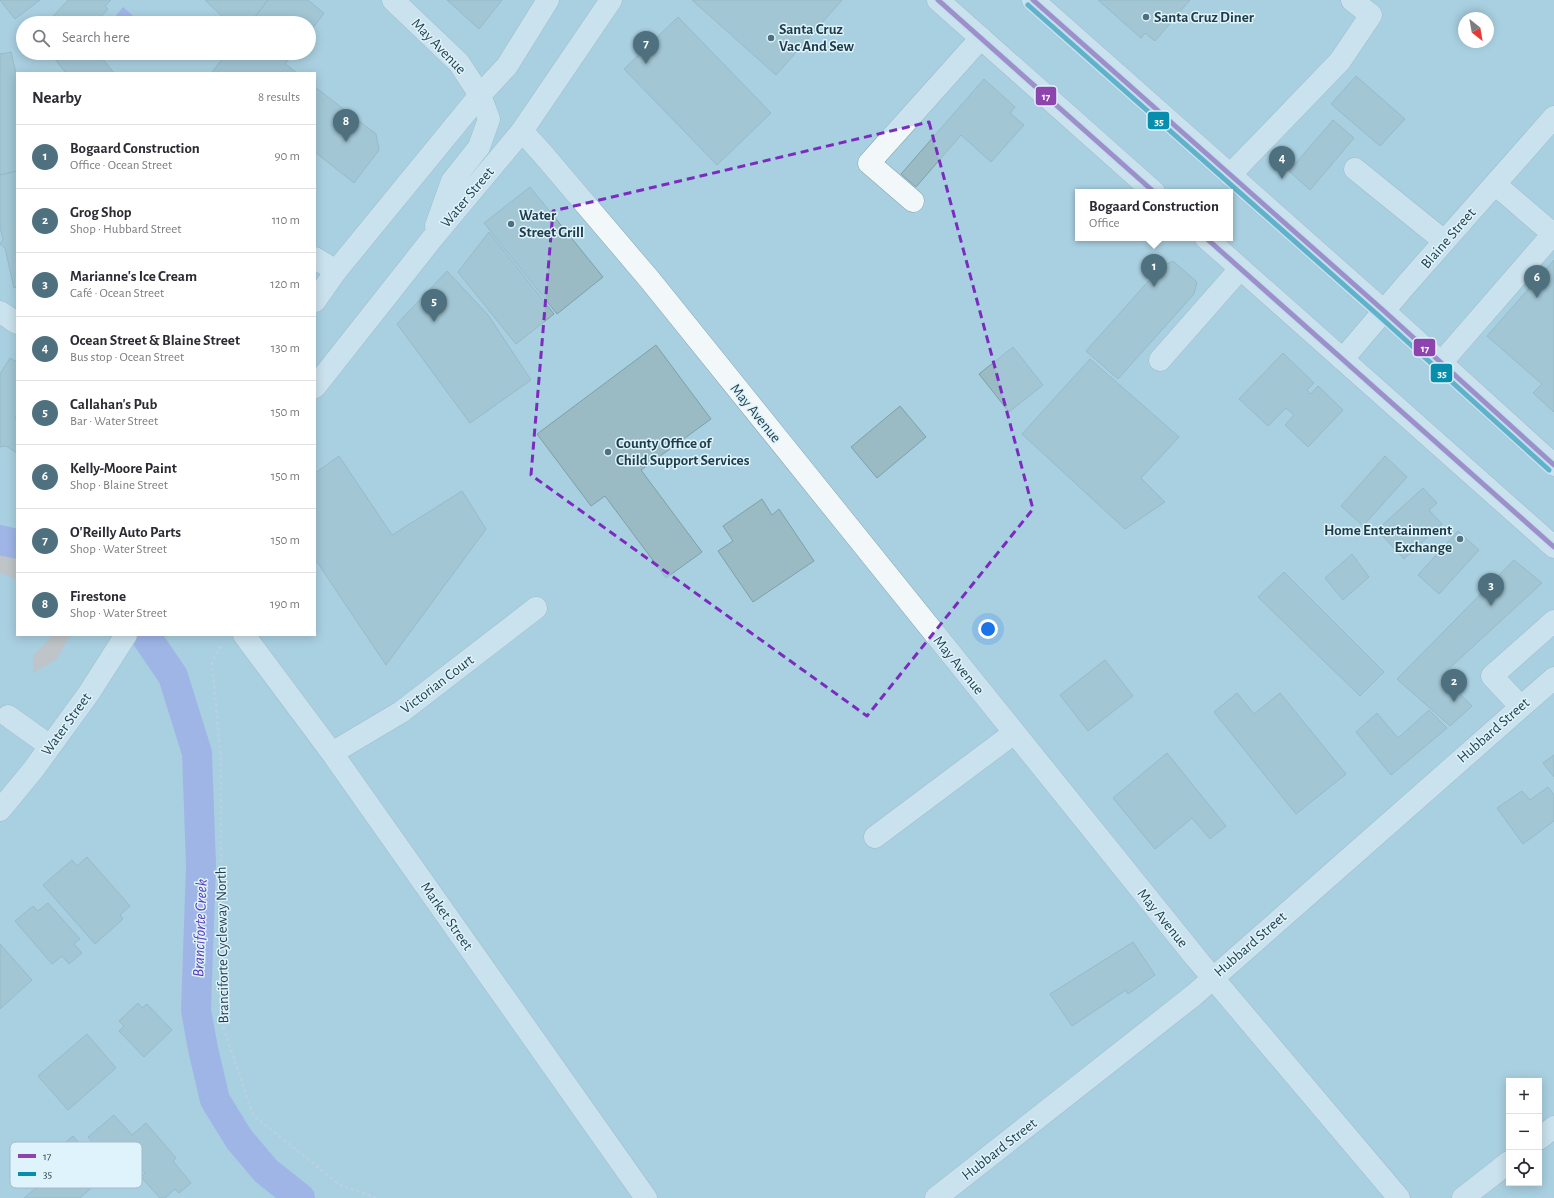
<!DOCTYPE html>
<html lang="en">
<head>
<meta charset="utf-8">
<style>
	:root { --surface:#fff; --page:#f7f7f7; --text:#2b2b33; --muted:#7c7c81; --line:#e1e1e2; --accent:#4f707e }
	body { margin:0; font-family:"Alegreya Sans",sans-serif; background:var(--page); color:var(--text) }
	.controls { position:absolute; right:12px; bottom:12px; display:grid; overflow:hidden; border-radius:0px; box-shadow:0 2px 10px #0003 }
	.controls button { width:36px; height:36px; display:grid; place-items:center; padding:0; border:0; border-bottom:1px solid var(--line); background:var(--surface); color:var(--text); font:20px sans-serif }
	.compass { position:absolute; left:1458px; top:12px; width:36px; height:36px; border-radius:50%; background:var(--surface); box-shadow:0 2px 10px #0003; rotate:149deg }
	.you { position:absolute; left:988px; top:629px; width:14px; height:14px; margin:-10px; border:3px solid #fff; border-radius:50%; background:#1a73e8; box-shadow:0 0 0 6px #1a73e833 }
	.badge { display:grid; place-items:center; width:26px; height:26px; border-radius:50%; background:var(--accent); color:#fff; font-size:13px; font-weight:700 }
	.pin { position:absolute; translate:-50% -33px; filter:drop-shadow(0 1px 2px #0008) }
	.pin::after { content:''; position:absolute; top:21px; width:14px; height:12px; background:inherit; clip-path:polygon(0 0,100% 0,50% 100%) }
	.popup { position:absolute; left:1075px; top:189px; width:158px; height:52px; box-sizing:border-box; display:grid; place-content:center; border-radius:0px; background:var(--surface); filter:drop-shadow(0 1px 3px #0005); font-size:13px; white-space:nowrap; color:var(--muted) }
	.popup b { font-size:15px; color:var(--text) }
	.popup::after { content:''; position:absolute; left:50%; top:100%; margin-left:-8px; border:8px solid transparent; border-top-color:var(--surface) }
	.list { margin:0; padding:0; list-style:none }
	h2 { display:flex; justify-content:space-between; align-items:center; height:52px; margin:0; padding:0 16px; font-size:17px }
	h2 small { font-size:13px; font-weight:400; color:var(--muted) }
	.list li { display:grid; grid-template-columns:26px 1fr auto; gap:12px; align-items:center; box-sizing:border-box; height:64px; padding:0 16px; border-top:1px solid var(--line) }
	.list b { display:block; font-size:15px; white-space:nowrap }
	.list p { margin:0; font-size:13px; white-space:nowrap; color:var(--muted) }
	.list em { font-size:13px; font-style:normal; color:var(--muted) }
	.icon { flex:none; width:22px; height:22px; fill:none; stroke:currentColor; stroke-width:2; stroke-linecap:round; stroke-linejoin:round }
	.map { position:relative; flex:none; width:1554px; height:1198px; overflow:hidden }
	.search { position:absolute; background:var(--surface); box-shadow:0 2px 10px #0003; left:16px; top:16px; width:300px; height:44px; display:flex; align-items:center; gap:10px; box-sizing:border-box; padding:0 14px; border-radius:22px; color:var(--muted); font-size:15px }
	.panel { position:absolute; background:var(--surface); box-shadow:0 2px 10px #0003; left:16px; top:72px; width:300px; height:564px; border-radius:0px }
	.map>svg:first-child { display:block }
	.green { fill:#d8b6a6 }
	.water { fill:#9396ec }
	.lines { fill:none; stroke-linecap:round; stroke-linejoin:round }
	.canal { stroke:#9396ec; stroke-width:30 }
	.building { fill:#9abbc4; stroke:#7ea0a9 }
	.minor-casing { stroke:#87a6b3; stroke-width:23 }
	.major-casing { stroke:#87a6b3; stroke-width:23 }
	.path { stroke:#c8d4d9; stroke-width:2.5; stroke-dasharray:3 3; stroke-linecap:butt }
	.minor { stroke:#f2f8fa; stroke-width:22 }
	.major { stroke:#f2f8fa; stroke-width:22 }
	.bus-1-casing { stroke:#dff3fc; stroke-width:8 }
	.bus-2-casing { stroke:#dff3fc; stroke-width:8 }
	.bus-1 { stroke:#8e44ad; stroke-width:5 }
	.bus-2 { stroke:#088ead; stroke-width:5 }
	.marked { fill:none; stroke:#7b2cbf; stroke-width:3; stroke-dasharray:8 5; stroke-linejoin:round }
	.poi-dot { fill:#4f707e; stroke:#dff3fc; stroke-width:1.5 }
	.labels { text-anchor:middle; stroke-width:3; stroke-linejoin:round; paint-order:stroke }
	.poi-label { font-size:15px; font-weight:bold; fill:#1f3d49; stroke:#dff3fc; text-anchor:start }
	.street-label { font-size:15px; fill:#1f3d49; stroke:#dff3fc }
	.water-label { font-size:16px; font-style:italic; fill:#5435bb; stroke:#dff3fc }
	.key { fill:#dff3fc; stroke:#a5bcc6; stroke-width:1 }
	.key-label { font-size:11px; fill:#1f3d49 }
	.line-badge { stroke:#dff3fc; stroke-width:1.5 }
	.badge-label { font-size:11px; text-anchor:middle; font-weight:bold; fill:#fff }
</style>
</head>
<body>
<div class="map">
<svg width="1554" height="1198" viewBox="0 0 1554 1198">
	<rect width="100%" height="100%" fill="#a9d0e1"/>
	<!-- green -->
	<path class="green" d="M0,552L17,559V581L11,577L0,573Z
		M53,635H70L57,659L33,673V655L43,646Z"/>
	<!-- water -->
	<path class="water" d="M123,7L141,23H110Z"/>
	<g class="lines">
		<!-- canal -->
		<path class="canal" d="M0,540L17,544
			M145,635L173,676L197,753L201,865L196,1010L203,1049L215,1100L239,1139L266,1171L300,1198"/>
	</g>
	<!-- building -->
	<path class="building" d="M0,0H40L15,19Z
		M68,0H111L105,6L108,9L95,23H47Z
		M205,0H268L250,23H229Z
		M268,0H308L324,13L309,33V23H250Z
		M447,0H502L479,29Z
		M692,0H842L776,75Z
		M1098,0H1190L1155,41L1145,33L1141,38Z
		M678,17L771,113L717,165L624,69Z
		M11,52L17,77V171L0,175V53L2,54Z
		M50,53H98L114,73H66Z
		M227,53H293L285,64L297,73H213L212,72Z
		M1356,76L1405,119L1380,146L1331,104Z
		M984,79L1015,107L1010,113L1024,125L991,162L961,135L916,187L901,174Z
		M315,87L376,134L379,150L354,183L315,152Z
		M1333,120L1354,138L1310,190L1289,171Z
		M17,171V287L14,288L5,248L0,244L3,239L0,227V175Z
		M530,187L603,277L557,314L484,223Z
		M489,232L554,314L516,344L458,272Z
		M1554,260V412L1533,393L1542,384L1487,336Z
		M1173,261L1197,282L1194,294L1118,379L1086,351L1162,266Z
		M447,271L488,315L531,380L470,423L397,324Z
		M656,345L711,419L641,470L702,552L666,578L605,496L591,506L537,434Z
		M1013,347L1043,385L1009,412L979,374Z
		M1283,353L1314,383L1307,390L1311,394L1318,386L1343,410L1308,447L1285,425L1294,415L1286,408L1268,426L1239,399Z
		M10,358L17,362V414L15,418L17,420V453L6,446L0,447V374Z
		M1090,359L1179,437L1141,478L1165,502L1125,529L1022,434Z
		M900,406L926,437L877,478L851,447Z
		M339,456L392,535L462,491L486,529L386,665L315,559V473Z
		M1385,456L1407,477L1363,526L1341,506Z
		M1423,488L1437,503L1429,510L1442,524L1404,559L1377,530Z
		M762,499L772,515L779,509L814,561L753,602L718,551L733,541L723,526Z
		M1458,531L1479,550L1439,594L1418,575Z
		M1352,554L1369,577L1343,600L1325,578Z
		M1514,560L1542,583L1441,676L1472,706L1450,726L1397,679Z
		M1284,572L1384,672L1360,696L1258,597Z
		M1105,660L1133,696L1088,731L1060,695Z
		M1237,693L1254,714L1280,693L1346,774L1296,814L1214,712Z
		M1429,710L1447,728L1391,775L1356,732L1377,713L1398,738Z
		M1167,753L1226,826L1210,839L1192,818L1155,849L1113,798Z
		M1554,755V777L1543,763Z
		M1548,787L1554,795V821L1523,844L1497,808L1522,791L1530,800Z
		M87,857L130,906L120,915L123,919L95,944L43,885L72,860L77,866Z
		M48,903L80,939L74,944L82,953L69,964L62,956L52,964L15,921L33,906L38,911Z
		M1133,942L1155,975L1128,994L1126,990L1072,1026L1050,994Z
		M0,944L32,980L0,1009Z
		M138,1003L142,1008L147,1004L172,1030L144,1057L119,1031L124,1026L119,1021Z
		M87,1034L116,1068L68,1110L38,1076Z
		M114,1115L132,1135L146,1123L176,1158L173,1161L191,1183L179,1193L175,1189L165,1198H160L141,1177L145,1173L139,1166L138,1173L123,1170L125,1164L121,1167L114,1159L110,1163L88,1137Z
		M73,1136L107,1174L80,1198H24L49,1177L38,1165Z"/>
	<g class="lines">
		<!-- minor casing -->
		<g class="minor-casing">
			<path id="minor" d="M393,0L459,63L480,95
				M522,131L542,153L650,280L1196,958L1399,1198
				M1355,169L1444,241
				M1230,175L1340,61L1371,15L1352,0
				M913,201L869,163L981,38
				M315,258L336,271
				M0,312L17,323
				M1343,359L1405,286L1554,117
				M1160,360L1240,269
				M1441,363L1553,234L1495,184
				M244,635L332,753L646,1198
				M1520,706L1492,676L1554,621
				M8,716L50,746
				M332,753L401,712L536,608
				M875,837L1014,733
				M1539,1139L1554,1127
				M936,1198L1194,995L1554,678
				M1463,1198L1509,1162"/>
		</g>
		<!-- major casing -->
		<g class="major-casing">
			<path id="major" d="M938,0L1154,192
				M1033,0L1384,311L1554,465
				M436,226L452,181L479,147L489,119L480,95
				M1206,238L1554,547
				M315,301L336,271L480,95L507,66L548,0
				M315,387L431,240L522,131L611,0
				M0,810L33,770L89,693L126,635"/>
		</g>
		<!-- path -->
		<path class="path" d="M221,646L212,663L221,761V1020L253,1115L340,1185L376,1198"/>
		<!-- minor -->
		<use href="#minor" class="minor"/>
		<!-- major -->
		<use href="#major" class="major"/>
		<!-- bus-1 casing -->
		<g class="bus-1-casing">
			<path id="bus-1" d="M938,0L1154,192
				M1033,0L1384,311L1554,465
				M1206,238L1554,547"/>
		</g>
		<!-- bus-2 casing -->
		<g class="bus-2-casing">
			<path id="bus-2" d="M1028,5L1379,316L1549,470"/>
		</g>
		<!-- bus-1 -->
		<use href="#bus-1" class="bus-1"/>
		<!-- bus-2 -->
		<use href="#bus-2" class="bus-2"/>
	</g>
	<!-- marked area -->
	<path d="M0 0H1554V1198H0ZM929,122L1033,509L867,716L531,475L553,211Z" fill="#a9d0e1" fill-opacity=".55" fill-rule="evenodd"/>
	<path class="marked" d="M929,122L1033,509L867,716L531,475L553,211Z"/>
	<!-- markers -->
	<g class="poi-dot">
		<circle cx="1146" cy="17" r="4"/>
		<circle cx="771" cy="38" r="4"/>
		<circle cx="511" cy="224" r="4"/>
		<circle cx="608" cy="452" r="4"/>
		<circle cx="1460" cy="539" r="4"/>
	</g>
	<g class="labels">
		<!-- poi labels -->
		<g class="poi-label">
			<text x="1154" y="22">Santa Cruz Diner</text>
			<text x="779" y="34">Santa Cruz<tspan x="779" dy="17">Vac And Sew</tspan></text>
			<text x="519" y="220">Water<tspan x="519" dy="17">Street Grill</tspan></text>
			<text x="616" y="448">County Office of<tspan x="616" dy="17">Child Support Services</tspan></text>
			<text x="1452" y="535" text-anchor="end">Home Entertainment<tspan x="1452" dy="17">Exchange</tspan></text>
		</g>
		<!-- street labels -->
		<g class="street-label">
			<text transform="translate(439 46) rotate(46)" y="5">May Avenue</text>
			<text transform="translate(467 197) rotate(-50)" y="5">Water Street</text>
			<text transform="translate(1448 238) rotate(-49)" y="5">Blaine Street</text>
			<text transform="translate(756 413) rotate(51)" y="5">May Avenue</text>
			<text transform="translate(959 665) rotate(51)" y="5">May Avenue</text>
			<text transform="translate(437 684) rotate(-37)" y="5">Victorian Court</text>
			<text transform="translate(66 724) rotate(-54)" y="5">Water Street</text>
			<text transform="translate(1493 730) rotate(-41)" y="5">Hubbard Street</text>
			<text transform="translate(447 916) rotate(55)" y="5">Market Street</text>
			<text transform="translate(1163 918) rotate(51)" y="5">May Avenue</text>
			<text transform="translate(1250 944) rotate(-41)" y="5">Hubbard Street</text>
			<text transform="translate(222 945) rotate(-91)" y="5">Branciforte Cycleway North</text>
			<text transform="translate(999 1149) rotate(-38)" y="5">Hubbard Street</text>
		</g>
		<!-- water labels -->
		<g class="water-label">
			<text transform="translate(199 928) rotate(-88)" y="6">Branciforte Creek</text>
		</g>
	</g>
	<!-- legend -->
	<rect x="10" y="1142" width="132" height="46" rx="6" class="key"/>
	<rect x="18" y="1154" width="18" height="4" fill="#8e44ad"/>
	<rect x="18" y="1172" width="18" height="4" fill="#088ead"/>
	<g class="key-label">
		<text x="43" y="1160">17</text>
		<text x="43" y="1178">35</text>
	</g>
	<g class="line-badge">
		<rect x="1035" y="86" width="22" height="20" rx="4" fill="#8e44ad"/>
		<rect x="1147" y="111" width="23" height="19" rx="4" fill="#088ead"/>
		<rect x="1413" y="338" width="23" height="19" rx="4" fill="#8e44ad"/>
		<rect x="1430" y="363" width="23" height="20" rx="4" fill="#088ead"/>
	</g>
	<g class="badge-label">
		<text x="1046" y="100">17</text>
		<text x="1159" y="125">35</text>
		<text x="1425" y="352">17</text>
		<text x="1442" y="377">35</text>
	</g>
</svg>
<div class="controls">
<button>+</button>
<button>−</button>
<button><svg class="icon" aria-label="locate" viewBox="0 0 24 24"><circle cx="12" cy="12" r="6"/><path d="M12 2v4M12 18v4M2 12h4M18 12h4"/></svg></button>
</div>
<svg class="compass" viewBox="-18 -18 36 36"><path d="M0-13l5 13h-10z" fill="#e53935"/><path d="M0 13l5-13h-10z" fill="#7c7c81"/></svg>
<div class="you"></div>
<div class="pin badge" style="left:1154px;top:287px">1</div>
<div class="popup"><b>Bogaard Construction</b>Office</div>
<div class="pin badge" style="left:1454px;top:702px">2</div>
<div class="pin badge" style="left:1491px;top:606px">3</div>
<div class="pin badge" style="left:1282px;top:179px">4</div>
<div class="pin badge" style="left:434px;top:322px">5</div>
<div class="pin badge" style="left:1537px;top:298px">6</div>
<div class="pin badge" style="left:646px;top:64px">7</div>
<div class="pin badge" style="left:346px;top:142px">8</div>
<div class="search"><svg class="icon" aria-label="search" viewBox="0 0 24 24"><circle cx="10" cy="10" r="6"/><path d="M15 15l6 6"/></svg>Search here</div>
<section class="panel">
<h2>Nearby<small>8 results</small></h2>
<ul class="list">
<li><span class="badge">1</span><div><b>Bogaard Construction</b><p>Office · Ocean Street</p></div><em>90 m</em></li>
<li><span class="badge">2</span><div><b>Grog Shop</b><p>Shop · Hubbard Street</p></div><em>110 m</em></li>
<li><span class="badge">3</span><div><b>Marianne's Ice Cream</b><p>Café · Ocean Street</p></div><em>120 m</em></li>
<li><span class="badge">4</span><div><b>Ocean Street &amp; Blaine Street</b><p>Bus stop · Ocean Street</p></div><em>130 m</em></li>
<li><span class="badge">5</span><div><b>Callahan's Pub</b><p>Bar · Water Street</p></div><em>150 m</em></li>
<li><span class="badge">6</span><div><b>Kelly-Moore Paint</b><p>Shop · Blaine Street</p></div><em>150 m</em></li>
<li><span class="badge">7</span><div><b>O'Reilly Auto Parts</b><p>Shop · Water Street</p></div><em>150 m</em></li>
<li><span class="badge">8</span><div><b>Firestone</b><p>Shop · Water Street</p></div><em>190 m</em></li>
</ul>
</section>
</div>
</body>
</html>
